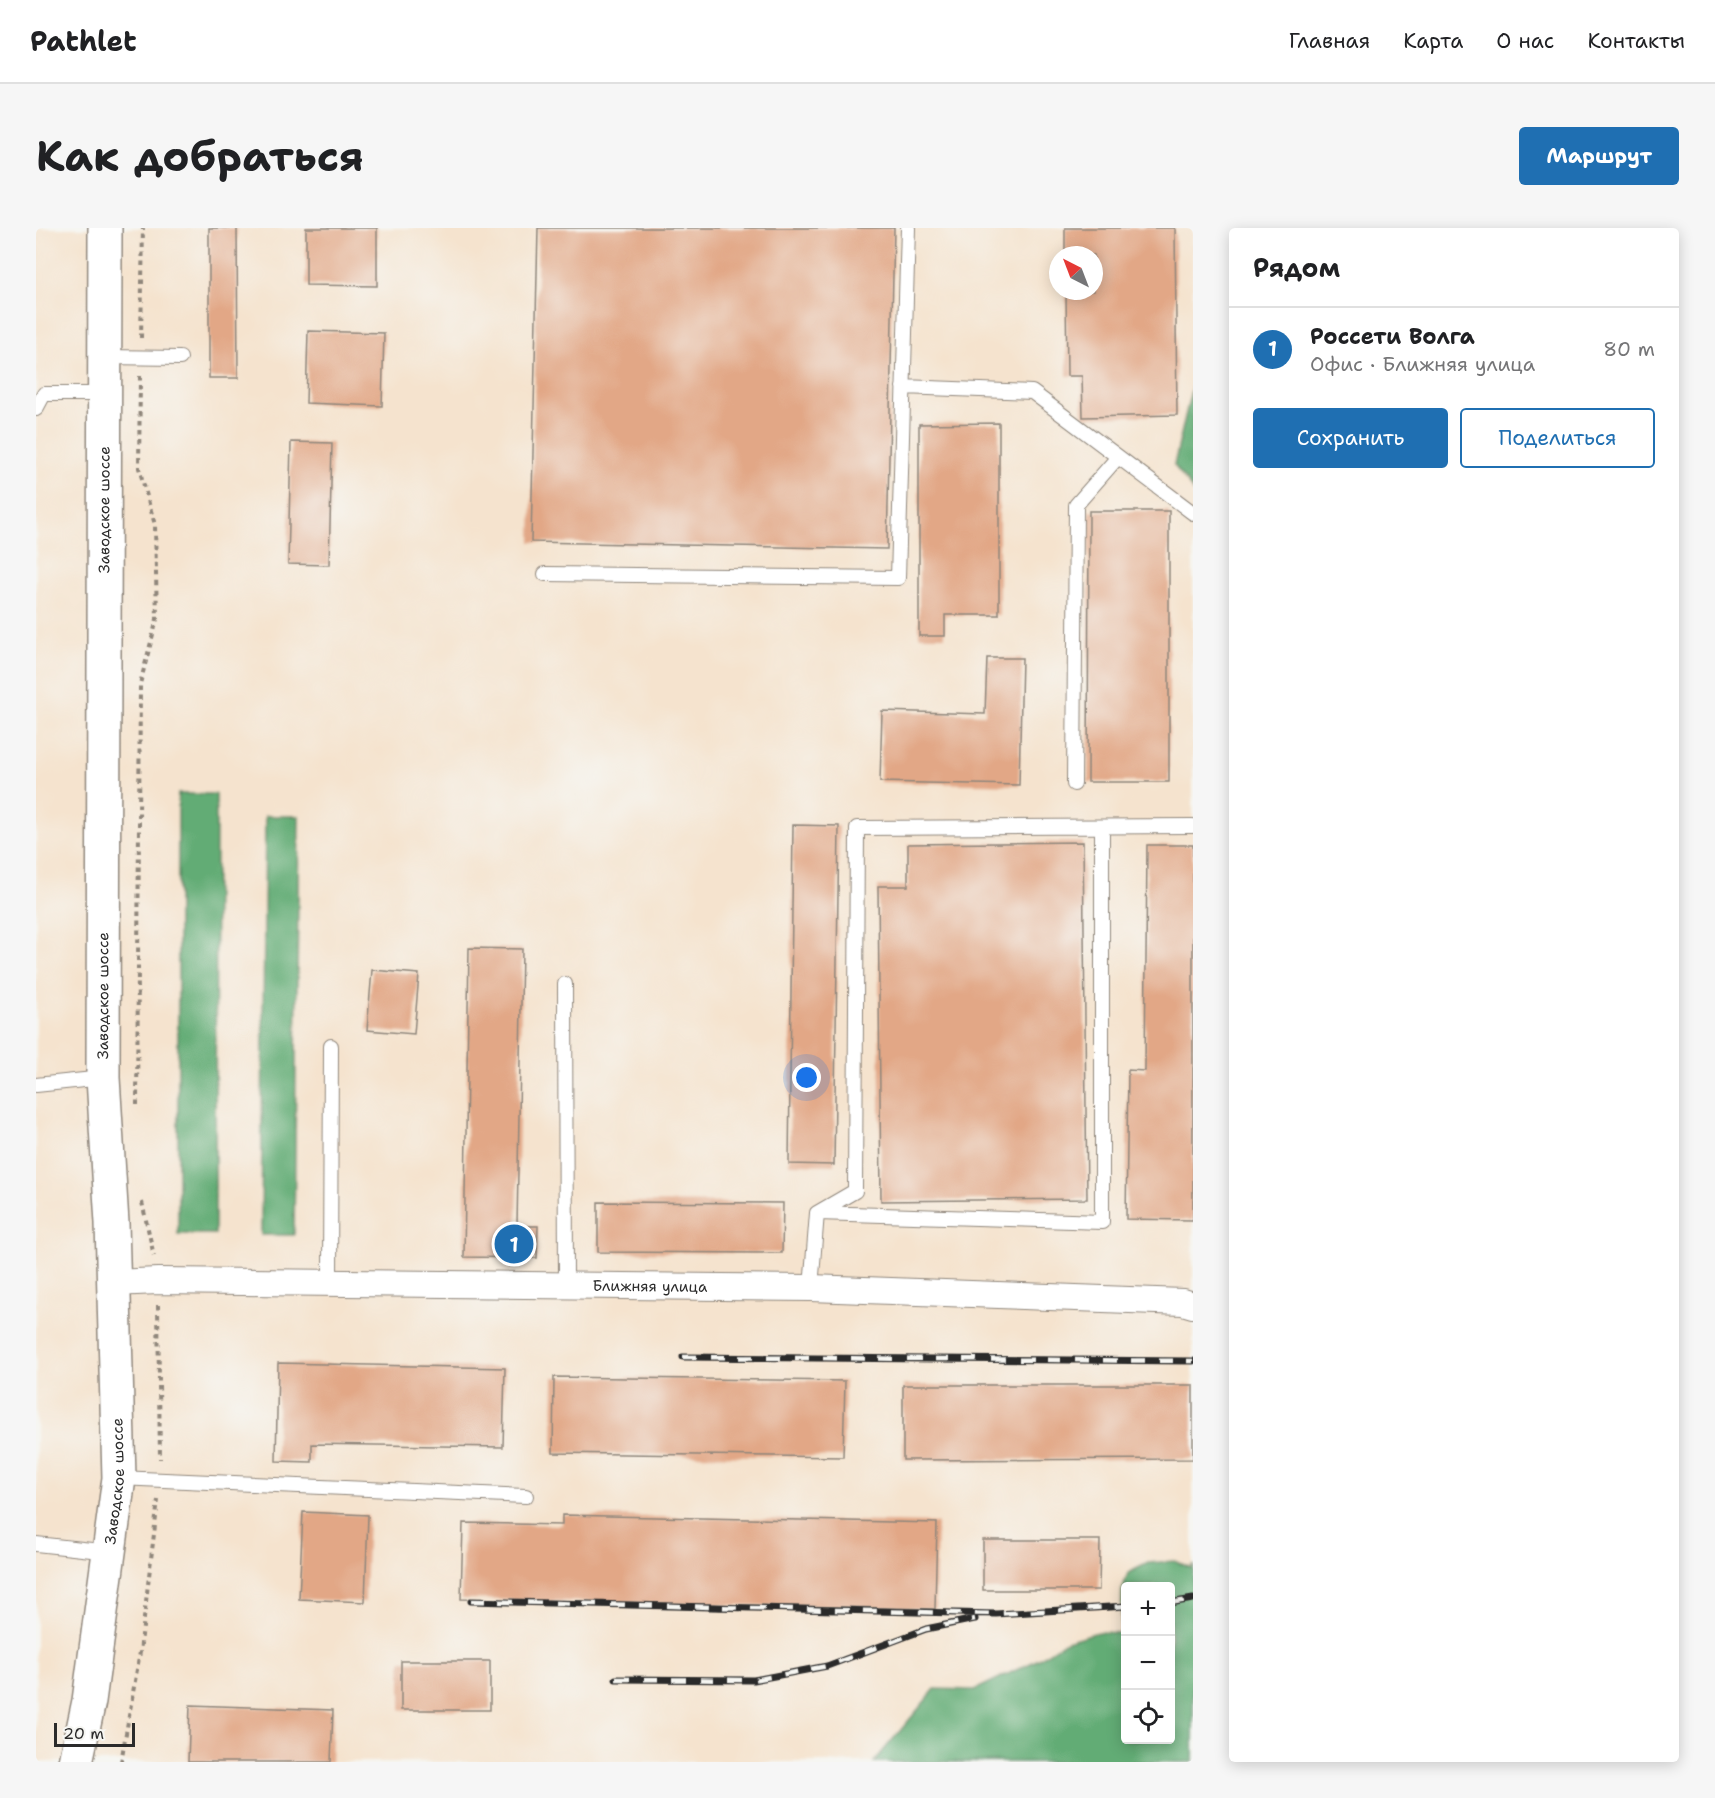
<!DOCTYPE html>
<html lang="ru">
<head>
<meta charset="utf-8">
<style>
	:root { --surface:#fff; --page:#f6f6f6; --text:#202124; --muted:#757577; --line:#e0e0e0; --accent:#1f6fb2 }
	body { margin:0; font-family:"Shantell Sans",sans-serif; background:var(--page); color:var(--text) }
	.controls { position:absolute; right:18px; bottom:18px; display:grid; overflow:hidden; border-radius:6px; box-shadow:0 3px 15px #0003 }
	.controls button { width:54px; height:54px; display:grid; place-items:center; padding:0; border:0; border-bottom:2px solid var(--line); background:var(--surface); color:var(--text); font:30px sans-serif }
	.compass { position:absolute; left:1013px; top:18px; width:54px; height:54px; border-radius:50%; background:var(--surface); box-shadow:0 3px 15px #0003; rotate:318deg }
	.scale { position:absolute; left:18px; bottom:15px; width:81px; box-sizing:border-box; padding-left:6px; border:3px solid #2b2b2b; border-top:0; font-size:16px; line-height:21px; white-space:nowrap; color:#2b2b2b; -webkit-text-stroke:4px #f6f6f2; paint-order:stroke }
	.you { position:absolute; left:771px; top:850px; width:21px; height:21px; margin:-15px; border:4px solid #fff; border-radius:50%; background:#1a73e8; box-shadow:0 0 0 9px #1a73e833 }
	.badge { display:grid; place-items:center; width:39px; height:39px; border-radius:50%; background:var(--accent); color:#fff; font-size:20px; font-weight:700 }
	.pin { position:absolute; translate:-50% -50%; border:3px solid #fff; box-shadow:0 2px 6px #0006 }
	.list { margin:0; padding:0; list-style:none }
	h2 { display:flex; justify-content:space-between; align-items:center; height:78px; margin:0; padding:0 24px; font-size:26px }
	h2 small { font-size:20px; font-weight:400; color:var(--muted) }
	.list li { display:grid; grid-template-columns:39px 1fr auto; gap:18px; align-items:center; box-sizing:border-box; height:84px; padding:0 24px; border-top:2px solid var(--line) }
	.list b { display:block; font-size:22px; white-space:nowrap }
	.list p { margin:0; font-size:20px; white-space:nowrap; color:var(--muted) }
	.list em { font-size:20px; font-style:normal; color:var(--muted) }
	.actions { display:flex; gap:12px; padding:18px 24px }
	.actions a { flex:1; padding:14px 0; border:2px solid var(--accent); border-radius:6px; text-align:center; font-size:21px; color:var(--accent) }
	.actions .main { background:var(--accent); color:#fff }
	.icon { flex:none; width:33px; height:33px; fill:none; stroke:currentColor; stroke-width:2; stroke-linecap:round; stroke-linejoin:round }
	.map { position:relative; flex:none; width:1157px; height:1534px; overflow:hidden; border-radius:6px }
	header { display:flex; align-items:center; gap:36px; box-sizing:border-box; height:84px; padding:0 30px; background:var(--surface); border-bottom:2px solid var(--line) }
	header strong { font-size:28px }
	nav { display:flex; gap:33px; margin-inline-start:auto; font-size:21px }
	.intro { display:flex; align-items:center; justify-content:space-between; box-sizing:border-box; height:144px; padding:0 36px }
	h1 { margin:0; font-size:42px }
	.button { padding:15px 27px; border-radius:6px; background:var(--accent); color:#fff; font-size:21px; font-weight:700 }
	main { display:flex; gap:36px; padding:0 36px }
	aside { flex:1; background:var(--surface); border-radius:6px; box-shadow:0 3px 15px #0003 }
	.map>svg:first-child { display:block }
	.forest { fill:#62ac74; stroke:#466c50; stroke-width:1.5; fill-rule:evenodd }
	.building { fill:#e2a786 }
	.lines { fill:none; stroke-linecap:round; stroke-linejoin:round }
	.lane-casing { stroke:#90877c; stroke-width:16 }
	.street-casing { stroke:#90877c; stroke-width:28 }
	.primary-casing { stroke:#90877c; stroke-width:36 }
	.path { stroke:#90877c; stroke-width:4; stroke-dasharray:4.5 4.5; stroke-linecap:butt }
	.lane { stroke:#fff; stroke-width:14 }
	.street { stroke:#fff; stroke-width:26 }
	.primary { stroke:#fff; stroke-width:33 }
	.rail-casing { stroke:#2b2b2b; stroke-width:7 }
	.rail { stroke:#f6f6f2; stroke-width:4.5; stroke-dasharray:14; stroke-linecap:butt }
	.labels { text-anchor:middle; stroke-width:5; stroke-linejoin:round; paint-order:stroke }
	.street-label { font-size:15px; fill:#2b2b2b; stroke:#f6f6f2 }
</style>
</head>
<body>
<header>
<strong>Pathlet</strong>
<nav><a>Главная</a><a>Карта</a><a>О нас</a><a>Контакты</a></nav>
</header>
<div class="intro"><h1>Как добраться</h1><a class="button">Маршрут</a></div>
<main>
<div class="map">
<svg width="1157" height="1534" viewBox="0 0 1157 1534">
	<rect width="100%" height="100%" fill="#f6f6f2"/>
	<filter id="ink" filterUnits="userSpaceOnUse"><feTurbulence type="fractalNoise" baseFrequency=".0167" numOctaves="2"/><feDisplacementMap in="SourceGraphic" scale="12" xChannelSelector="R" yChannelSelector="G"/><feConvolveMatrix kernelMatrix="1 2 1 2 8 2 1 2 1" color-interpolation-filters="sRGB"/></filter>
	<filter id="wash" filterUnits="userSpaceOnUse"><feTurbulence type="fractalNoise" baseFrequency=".008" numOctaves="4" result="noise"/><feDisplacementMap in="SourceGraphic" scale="24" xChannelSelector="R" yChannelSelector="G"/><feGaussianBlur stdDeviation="1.35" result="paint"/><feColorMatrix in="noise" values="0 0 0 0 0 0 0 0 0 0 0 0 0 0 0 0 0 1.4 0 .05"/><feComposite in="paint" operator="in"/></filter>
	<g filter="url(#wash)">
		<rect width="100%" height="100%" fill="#f5e3ce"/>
		<!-- forest -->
		<path class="forest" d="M1157,154V263L1138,237Z
			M142,566H180L179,1006H142Z
			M229,588H263L258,1007H225Z
			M1139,1333L1155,1340L1157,1336V1534H838L899,1461L939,1462L1003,1431L1030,1413L1062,1404L1085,1405L1086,1363L1092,1345L1112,1335ZM1090,1358H1134V1512H1090Z"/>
		<g id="blocks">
			<!-- building -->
			<path class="building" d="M173,0H201L202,150H173Z
				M270,0H341V58L270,57Z
				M502,0H858L851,321L495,314Z
				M1029,0H1139L1141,187L1047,189L1046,148H1031L1030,63H1058V27H1029Z
				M272,103L348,105L346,178L270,175Z
				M963,195V387H909V408H883V196Z
				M255,214L296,215L293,337L252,336Z
				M1053,283H1133V554H1052Z
				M951,430H986L983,557L844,554L846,483L949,486Z
				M757,597L803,598L798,937L753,936Z
				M1047,614L1051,971L845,973L842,658H872V616Z
				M1111,617H1157V992L1090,991L1092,842L1109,843Z
				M433,720L486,721L481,998H502L501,1030L428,1029Z
				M336,742L383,746L378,806L331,802Z
				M562,974L747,975L746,1025L562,1024Z
				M242,1135L469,1140L467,1219L276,1216V1234L240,1233Z
				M518,1149L809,1153L807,1229L517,1225Z
				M867,1157H1157V1231L867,1232Z
				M267,1284L332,1287L329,1374L263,1371Z
				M526,1287L901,1295L899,1381L425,1371L427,1295L526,1297Z
				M947,1312H1064L1063,1362H947Z
				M365,1433H454V1482H365Z
				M154,1477L297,1482L295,1534H152Z"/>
		</g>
	</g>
	<g filter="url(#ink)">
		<use href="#blocks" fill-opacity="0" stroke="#90877c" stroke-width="1.5"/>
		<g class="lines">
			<!-- lane casing -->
			<g class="lane-casing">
				<path id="lane" d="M68,129L144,130
					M867,159L996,164L1157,285
					M0,181L8,166H68
					M509,346L862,350L872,0
					M1038,556L1040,277L1082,229
					M529,756L530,1057
					M0,857L67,850
					M782,985L1066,994V599
					M294,1054L295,818
					M775,1060L781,985L819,963L821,600L1157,598
					M83,1250L490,1268
					M0,1316L74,1324"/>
			</g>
			<!-- street casing -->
			<g class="street-casing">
				<g id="street">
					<path id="s1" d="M78,1055L122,1053L775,1060L1147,1074L1157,1077"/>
				</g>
			</g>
			<!-- primary casing -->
			<g class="primary-casing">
				<g id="primary">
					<path id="s2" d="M40,1534L53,1473L83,1250L76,995L67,850L69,0"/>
				</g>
			</g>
			<!-- path -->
			<path class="path" d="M105,110L107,0
				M101,877L104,456L121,391L119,297L103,240L104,148
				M106,974L118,1028
				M122,1077L124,1231
				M85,1534L104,1424L122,1272"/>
			<!-- lane -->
			<use href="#lane" class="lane"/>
			<!-- street -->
			<use href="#street" class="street"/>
			<!-- primary -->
			<use href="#primary" class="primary"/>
			<!-- rail casing -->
			<g class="rail-casing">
				<path id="rail" d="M647,1129L1157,1133
					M435,1373L960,1386L1090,1378
					M1134,1375L1157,1371
					M580,1451L718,1452L791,1438L890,1401L939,1391"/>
			</g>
			<!-- rail -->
			<use href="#rail" class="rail"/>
		</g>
	</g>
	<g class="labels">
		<!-- street labels -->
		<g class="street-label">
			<text dy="5" stroke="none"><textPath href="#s2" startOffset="1256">Заводское шоссе</textPath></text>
			<text dy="5" stroke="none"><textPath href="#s2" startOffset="770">Заводское шоссе</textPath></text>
			<text dy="5" stroke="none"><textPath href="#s1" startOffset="536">Ближняя улица</textPath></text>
			<text dy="5" stroke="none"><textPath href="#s2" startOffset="284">Заводское шоссе</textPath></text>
		</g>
	</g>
</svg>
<div class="controls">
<button>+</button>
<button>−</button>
<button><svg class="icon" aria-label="locate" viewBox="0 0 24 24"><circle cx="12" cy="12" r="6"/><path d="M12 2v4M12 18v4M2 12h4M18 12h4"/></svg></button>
</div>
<svg class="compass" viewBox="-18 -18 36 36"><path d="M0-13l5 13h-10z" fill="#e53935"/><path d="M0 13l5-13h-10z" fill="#757577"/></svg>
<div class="scale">20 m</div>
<div class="you"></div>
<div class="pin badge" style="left:478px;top:1016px">1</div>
</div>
<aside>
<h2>Рядом<small></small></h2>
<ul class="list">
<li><span class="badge">1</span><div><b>Россети Волга</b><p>Офис · Ближняя улица</p></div><em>80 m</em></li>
</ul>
<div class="actions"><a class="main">Сохранить</a><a>Поделиться</a></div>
</aside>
</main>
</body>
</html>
